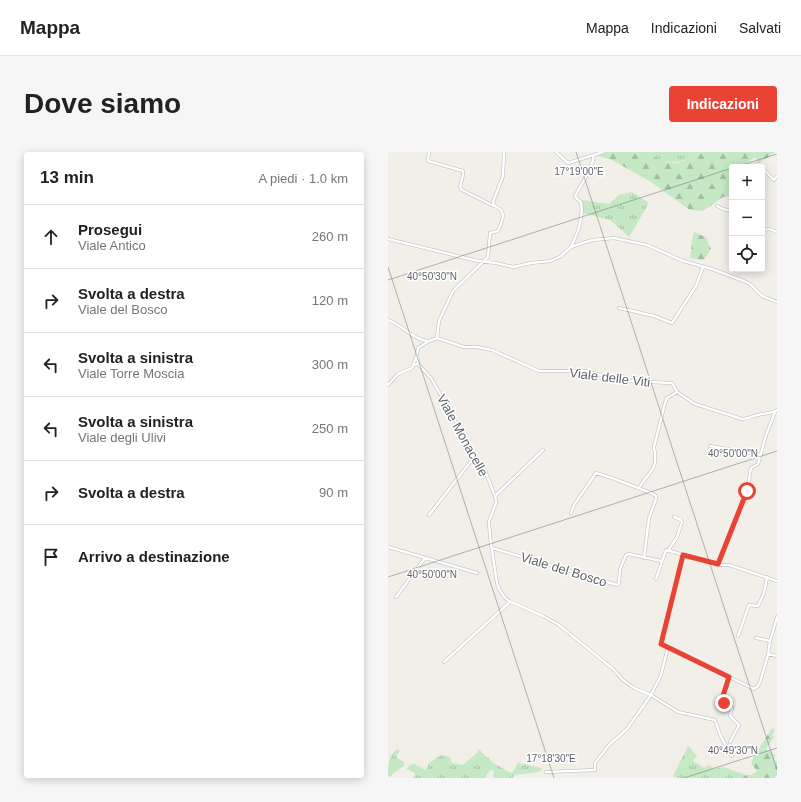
<!DOCTYPE html>
<html lang="it">
<head>
<meta charset="utf-8">
<style>
	:root { --surface:#fff; --page:#f6f6f6; --text:#222; --muted:#767676; --line:#e0e0e0; --accent:#ea4335 }
	body { margin:0; font-family:Arial,sans-serif; background:var(--page); color:var(--text) }
	.controls { position:absolute; right:12px; top:12px; display:grid; overflow:hidden; border-radius:4px; box-shadow:0 2px 10px #0003 }
	.controls button { width:36px; height:36px; display:grid; place-items:center; padding:0; border:0; border-bottom:1px solid var(--line); background:var(--surface); color:var(--text); font:20px sans-serif }
	.stop { position:absolute; width:12px; height:12px; margin:-9px; border:3px solid #ea4335; border-radius:50%; background:#fff }
	.stop.end { background:#ea4335; border-color:#fff; box-shadow:0 1px 4px #0008 }
	.list { margin:0; padding:0; list-style:none }
	h2 { display:flex; justify-content:space-between; align-items:center; height:52px; margin:0; padding:0 16px; font-size:17px }
	h2 small { font-size:13px; font-weight:400; color:var(--muted) }
	.list li { display:grid; grid-template-columns:26px 1fr auto; gap:12px; align-items:center; box-sizing:border-box; height:64px; padding:0 16px; border-top:1px solid var(--line) }
	.list b { display:block; font-size:15px; white-space:nowrap }
	.list p { margin:0; font-size:13px; white-space:nowrap; color:var(--muted) }
	.list em { font-size:13px; font-style:normal; color:var(--muted) }
	.icon { flex:none; width:22px; height:22px; fill:none; stroke:currentColor; stroke-width:2; stroke-linecap:round; stroke-linejoin:round }
	.map { position:relative; flex:none; width:389px; height:626px; overflow:hidden; border-radius:4px }
	header { display:flex; align-items:center; gap:24px; box-sizing:border-box; height:56px; padding:0 20px; background:var(--surface); border-bottom:1px solid var(--line) }
	header strong { font-size:19px }
	nav { display:flex; gap:22px; margin-inline-start:auto; font-size:14px }
	.intro { display:flex; align-items:center; justify-content:space-between; box-sizing:border-box; height:96px; padding:0 24px }
	h1 { margin:0; font-size:28px }
	.button { padding:10px 18px; border-radius:4px; background:var(--accent); color:#fff; font-size:14px; font-weight:700 }
	main { display:flex; gap:24px; padding:0 24px }
	aside { flex:1; background:var(--surface); border-radius:4px; box-shadow:0 2px 10px #0003 }
	.map>svg:first-child { display:block }
	.grass { fill:url(#grass-tufts) }
	.forest { fill:url(#forest-firs) }
	.lines { fill:none; stroke-linecap:round; stroke-linejoin:round }
	.minor-casing { stroke:#b5b8bc; stroke-width:3.5 }
	.minor { stroke:#fff; stroke-width:2.5 }
	.route { stroke:#ea4335; stroke-width:5 }
	.ticks { fill:none; stroke:#5f6368; stroke-width:1; stroke-opacity:0.45 }
	.labels { text-anchor:middle; stroke-width:3; stroke-linejoin:round; paint-order:stroke }
	.street-label { font-size:13px; fill:#5f6368; stroke:#fff }
	.ticks-label { font-size:10px; text-anchor:middle; fill:#5f6368; stroke:#fff; stroke-width:3; stroke-linejoin:round; paint-order:stroke }
</style>
</head>
<body>
<header>
<strong>Mappa</strong>
<nav><a>Mappa</a><a>Indicazioni</a><a>Salvati</a></nav>
</header>
<div class="intro"><h1>Dove siamo</h1><a class="button">Indicazioni</a></div>
<main>
<aside>
<h2>13 min<small>A piedi · 1.0 km</small></h2>
<ul class="list">
<li><svg class="icon" aria-label="ahead" viewBox="0 0 24 24"><path d="M12 20V5M6 11l6-6 6 6"/></svg><div><b>Prosegui</b><p>Viale Antico</p></div><em>260 m</em></li>
<li><svg class="icon" aria-label="right" viewBox="0 0 24 24"><path d="M7 20v-9h11M14 6l5 5-5 5"/></svg><div><b>Svolta a destra</b><p>Viale del Bosco</p></div><em>120 m</em></li>
<li><svg class="icon" aria-label="left" viewBox="0 0 24 24"><path d="M17 20v-9H6M10 6l-5 5 5 5"/></svg><div><b>Svolta a sinistra</b><p>Viale Torre Moscia</p></div><em>300 m</em></li>
<li><svg class="icon" aria-label="left" viewBox="0 0 24 24"><path d="M17 20v-9H6M10 6l-5 5 5 5"/></svg><div><b>Svolta a sinistra</b><p>Viale degli Ulivi</p></div><em>250 m</em></li>
<li><svg class="icon" aria-label="right" viewBox="0 0 24 24"><path d="M7 20v-9h11M14 6l5 5-5 5"/></svg><div><b>Svolta a destra</b></div><em>90 m</em></li>
<li><svg class="icon" aria-label="arrive" viewBox="0 0 24 24"><path d="M6 21V4h12l-3 4 3 4H6"/></svg><div><b>Arrivo a destinazione</b></div></li>
</ul>
</aside>
<div class="map">
<svg width="389" height="626" viewBox="0 0 389 626">
	<defs>
		<pattern id="grass-tufts" width="24" height="20" patternUnits="userSpaceOnUse"><rect width="24" height="20" fill="#c5e8c5"/><path d="M3 7l-1-3M5 7V3M7 7l1-3M15 17l-1-3M17 17v-4M19 17l1-3" fill="none" stroke="#a3c0a4"/></pattern>
		<pattern id="forest-firs" width="22" height="20" patternUnits="userSpaceOnUse"><rect width="22" height="20" fill="#c5e8c5"/><path d="M5 1l3.5 6h-7zM16 11l3.5 6h-7z" fill="#a3c0a4"/></pattern>
	</defs>
	<rect width="100%" height="100%" fill="#f1efe8"/>
	<!-- grass -->
	<path class="grass" d="M257,0H305L302,7C282,12 274,13 257,0Z
		M244,40L261,51L241,85L222,68L195,61L194,48L221,52L231,43Z
		M300,594L309,604L305,609L316,616L321,613L326,617L335,615L358,623L354,626H291L285,624Z
		M9,597L12,599L8,605L16,610V613L0,626C0,615 0,604 9,597Z
		M91,597L99,606H101L105,611L121,620L124,621L130,611L154,616L151,620L126,623L125,626H105L106,618L101,619L97,626H26L27,621L19,617L22,613L26,612L38,618L41,611L53,603L62,605L64,611L75,613L89,601Z"/>
	<!-- forest -->
	<path class="forest" d="M212,0H257L278,11H289L302,7L305,0H387L371,11L367,5L360,10L357,15H344V44L335,45L315,59L302,58L263,30L224,8L207,3Z
		M306,80L318,85L323,97L316,108L302,106C304,97 303,89 306,80Z
		M384,576L387,579L384,583L386,585L378,597L387,603L386,608L389,610V626H354L358,623H363L369,619L363,611L368,601Z"/>
	<g class="lines">
		<!-- minor casing -->
		<g class="minor-casing">
			<path id="minor" d="M41,0L40,9L75,19V23L72,35L74,38L106,54
				M168,0L180,11L206,3
				M370,12L373,15
				M374,16L386,28L389,24
				M329,54L335,57L344,59
				M374,78L382,77L389,80
				M0,87L90,109L108,111L125,115L143,111L163,109L173,104L183,95L194,91L205,88L226,86L259,93L295,109L324,117L356,129L362,132L374,144L389,150
				M183,95C184,92 186,89 187,86C192,76 195,60 193,50L189,47L187,44C194,31 204,18 206,3L215,0
				M231,156L266,164L284,171L308,134L315,115
				M0,168C14,173 24,187 39,189
				M49,186L41,189L30,196L29,202L30,212L43,226L87,304L96,316L108,347V351L101,369L102,385L109,431L111,437L117,446L121,449L155,464L171,473L225,517L235,528L246,536L263,543L290,560L327,568L333,585L344,604
				M49,186L76,195H89L104,198L151,219H197L239,229L284,231L289,240L307,252L354,267C360,267 364,264 370,263C377,261 383,262 389,258
				M49,186L51,169L65,139L100,105L102,81L110,79C113,72 118,62 112,57C108,55 106,54 105,50L115,24L116,0
				M25,213L29,203
				M0,233L10,222L24,216L25,213L30,212
				M322,294L373,303
				M251,336C261,318 271,319 266,295L277,251L279,246L289,240
				M107,344L155,298
				M183,361L186,353L208,321L224,326L263,341L268,344V347L261,366L256,406
				M41,363L87,304
				M0,395L89,421
				M104,396L229,433L231,431L232,417L238,403L241,402L273,409
				M280,399L289,385L294,370L293,368L286,365
				M330,412L359,339L363,316L370,312L378,283L387,260
				M268,427L278,398L332,413H341L389,429
				M8,445L37,406
				M350,484L360,456L361,453L370,454L376,441L379,425
				M382,489L389,465
				M280,495L366,537L370,534L372,530L380,503L382,489L368,486
				M380,502L389,504
				M56,510L122,450
				M341,525L334,549L344,556L342,564L351,573L342,590
				M158,620L207,618V611L221,593L239,577L263,543L273,523L280,495L273,491L295,403"/>
		</g>
		<!-- minor -->
		<use href="#minor" class="minor"/>
	</g>
	<g class="lines">
		<!-- route -->
		<path class="route" d="M336,551L334,547L341,525L273,492L295,403L330,412L359,339"/>
	</g>
	<!-- ticks -->
	<path class="ticks" d="M188,0L389,618M348,15L389,2M0,115L166,626M0,128L344,16M0,425L389,299M296,626L389,596"/>
	<g class="labels">
		<!-- street labels -->
		<g class="street-label">
			<text transform="translate(222 225) rotate(7)" y="5">Viale delle Viti</text>
			<text transform="translate(75 283) rotate(61)" y="5">Viale Monacelle</text>
			<text transform="translate(176 417) rotate(17)" y="5">Viale del Bosco</text>
		</g>
	</g>
	<g class="ticks-label">
		<text x="191" y="23">17°19'00"E</text>
		<text x="44" y="128">40°50'30"N</text>
		<text x="345" y="305">40°50'00"N</text>
		<text x="44" y="426">40°50'00"N</text>
		<text x="345" y="602">40°49'30"N</text>
		<text x="163" y="610">17°18'30"E</text>
	</g>
</svg>
<div class="controls">
<button>+</button>
<button>−</button>
<button><svg class="icon" aria-label="locate" viewBox="0 0 24 24"><circle cx="12" cy="12" r="6"/><path d="M12 2v4M12 18v4M2 12h4M18 12h4"/></svg></button>
</div>
<div class="stop" style="left:359px;top:339px"></div>
<div class="stop end" style="left:336px;top:551px"></div>
</div>
</main>
</body>
</html>
